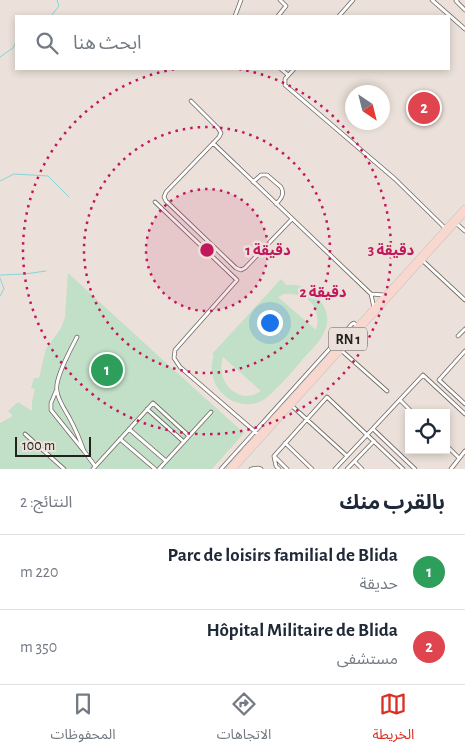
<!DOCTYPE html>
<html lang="ar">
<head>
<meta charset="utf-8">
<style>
	:root { --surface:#fff; --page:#f6f6f7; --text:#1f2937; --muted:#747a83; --line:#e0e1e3; --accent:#d93025 }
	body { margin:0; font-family:"Alegreya Sans","Noto Sans Arabic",sans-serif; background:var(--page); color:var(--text); direction:rtl }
	.controls { position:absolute; right:15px; bottom:15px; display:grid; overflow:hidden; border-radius:0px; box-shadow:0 2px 8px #0003 }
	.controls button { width:45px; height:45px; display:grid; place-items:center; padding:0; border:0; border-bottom:1px solid var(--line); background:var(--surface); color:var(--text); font:25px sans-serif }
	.compass { position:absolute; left:345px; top:85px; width:45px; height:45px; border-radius:50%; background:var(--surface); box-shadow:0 2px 8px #0003; rotate:145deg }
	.scale { position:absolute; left:15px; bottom:12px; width:76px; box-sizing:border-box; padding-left:5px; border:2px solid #24211e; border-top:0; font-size:14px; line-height:18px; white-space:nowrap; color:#24211e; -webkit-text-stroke:4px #ebe1da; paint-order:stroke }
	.you { position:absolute; left:269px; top:322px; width:18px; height:18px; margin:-12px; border:4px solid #fff; border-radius:50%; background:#1a73e8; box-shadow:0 0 0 8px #1a73e833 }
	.badge { display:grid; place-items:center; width:32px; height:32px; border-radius:50%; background:var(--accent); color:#fff; font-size:16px; font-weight:700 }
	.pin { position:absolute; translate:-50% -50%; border:2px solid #fff; box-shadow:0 1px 5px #0006 }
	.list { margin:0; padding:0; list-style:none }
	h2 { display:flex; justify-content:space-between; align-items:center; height:65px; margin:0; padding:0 20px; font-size:21px }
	h2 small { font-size:16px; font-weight:400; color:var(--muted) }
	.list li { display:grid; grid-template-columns:32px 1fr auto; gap:15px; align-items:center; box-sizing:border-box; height:75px; padding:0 20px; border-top:1px solid var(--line) }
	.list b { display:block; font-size:19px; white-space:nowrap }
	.list p { margin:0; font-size:16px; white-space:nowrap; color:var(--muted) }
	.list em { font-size:16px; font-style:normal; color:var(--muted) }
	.icon { flex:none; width:28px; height:28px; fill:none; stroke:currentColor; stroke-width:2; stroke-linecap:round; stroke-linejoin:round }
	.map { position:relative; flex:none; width:465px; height:469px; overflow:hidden; direction:ltr }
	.search { position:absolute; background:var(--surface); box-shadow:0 2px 8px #0003; left:15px; right:15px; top:15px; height:55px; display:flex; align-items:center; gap:12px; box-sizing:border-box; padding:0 18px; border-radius:0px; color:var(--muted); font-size:19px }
	.sheet { height:215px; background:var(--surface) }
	nav { display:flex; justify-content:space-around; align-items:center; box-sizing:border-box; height:70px; border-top:1px solid var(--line); background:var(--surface); font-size:14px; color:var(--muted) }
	nav a { display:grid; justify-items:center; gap:2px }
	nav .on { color:var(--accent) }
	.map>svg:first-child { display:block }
	.green { fill:#c2dfc7; fill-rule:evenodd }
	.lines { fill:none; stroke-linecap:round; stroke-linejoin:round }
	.stream { stroke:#87d4d7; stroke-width:1 }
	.lane-casing { stroke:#6e655f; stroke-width:4.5 }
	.primary-casing { stroke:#c2c1c0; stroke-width:10 }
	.lane { stroke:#fff; stroke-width:3 }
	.primary { stroke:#f8d7ce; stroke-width:9 }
	.ring { fill:none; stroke:#c2185b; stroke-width:2.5; stroke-dasharray:2.5 5 }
	.labels { text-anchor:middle; stroke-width:5; stroke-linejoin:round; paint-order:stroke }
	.shield { fill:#ebe1da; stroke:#605b56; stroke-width:1 }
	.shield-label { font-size:14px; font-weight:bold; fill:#24211e }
	.centre { fill:#c2185b; stroke:#ebe1da; stroke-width:2.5 }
	.ring-label { font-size:15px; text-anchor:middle; font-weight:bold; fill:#c2185b; stroke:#ebe1da; stroke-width:5; stroke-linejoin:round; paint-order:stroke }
</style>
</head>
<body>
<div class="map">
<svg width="465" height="469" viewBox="0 0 465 469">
	<rect width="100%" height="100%" fill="#ebe1da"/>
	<!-- green -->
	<path class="green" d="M68,273L165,362L244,433L212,469H0V423L13,416L8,411L18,402L32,411V401L35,389L31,388L34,378H39L46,349L61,328L65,317Z
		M281,279L286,285C300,284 312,288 320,300C338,325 319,342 302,360C293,371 283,382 273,392C268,397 263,401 256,403C236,409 214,393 212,372C211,367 212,361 214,356L212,354ZM284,294C290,294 296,294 301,296C316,301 320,317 316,330L278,297ZM223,357L261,391C256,394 252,396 246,396C227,394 217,374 223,357Z"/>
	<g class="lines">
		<!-- stream -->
		<path class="stream" d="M51,16L59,6L57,0
			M0,57L13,48L16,42
			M0,181L14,174L48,176L69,197
			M0,275L25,274L46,271
			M0,278L4,289L0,296"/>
		<!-- lane casing -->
		<g class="lane-casing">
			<path id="lane" d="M432,0L465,29
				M457,0L456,1L465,10
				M235,16L241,0
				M278,16L286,6L280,0
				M339,16L353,0
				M281,69L288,75
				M294,69L285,79V85L395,179L447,230
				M191,101L218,128L221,133L219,137L166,192L164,197L166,201L236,268L241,270L245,268L292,219
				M213,143L371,294L384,295
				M253,182L261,175H267L281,187C285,194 281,199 276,204
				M155,202L237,280L175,350L174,358L180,367L260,436
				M457,224L465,231
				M423,261L465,300
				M371,294L374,308
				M458,336L465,329
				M77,337C71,349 54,379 57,391C58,401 66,411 70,419C76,430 80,440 84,451
				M342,351L387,391
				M465,351L439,380L465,404
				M56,391L51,403V410L84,451L95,466
				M400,400L413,413
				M292,406L347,456
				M147,409L184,442
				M129,429L166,461
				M373,429L415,469
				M25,434L64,469
				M120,439L155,469
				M285,443L312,469
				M446,445L459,458
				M274,456L327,397L403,469
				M274,456L287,469
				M274,457L276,466L279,469
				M355,462L362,469
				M93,469L153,403L189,436
				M159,469L211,412
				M221,469L352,324L354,323L358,327
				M251,469L258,468L261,469
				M335,469L423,375L465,414
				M347,469L374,441
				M451,469L465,451"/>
		</g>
		<!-- primary casing -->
		<g class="primary-casing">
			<path id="primary" d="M231,469L465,210"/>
		</g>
		<!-- lane -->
		<use href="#lane" class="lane"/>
		<!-- primary -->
		<use href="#primary" class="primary"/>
	</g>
	<!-- distance rings -->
	<circle cx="207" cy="250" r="61" fill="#c2185b" fill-opacity=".12"/>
	<g class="ring">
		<circle cx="207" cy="250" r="61"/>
		<circle cx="207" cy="250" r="123"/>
		<path d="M239 69A184 184 0 1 1 175 69"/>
	</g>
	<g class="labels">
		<!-- shield labels -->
		<rect class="shield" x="329" y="327.5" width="38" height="23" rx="4"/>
		<g class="shield-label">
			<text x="348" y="344">RN 1</text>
		</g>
	</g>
	<circle cx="207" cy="250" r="8" class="centre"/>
	<g class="ring-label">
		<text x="268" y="255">1 دقيقة</text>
		<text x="391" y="255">3 دقيقة</text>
		<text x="323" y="297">2 دقيقة</text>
	</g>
</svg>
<div class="controls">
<button><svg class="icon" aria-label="locate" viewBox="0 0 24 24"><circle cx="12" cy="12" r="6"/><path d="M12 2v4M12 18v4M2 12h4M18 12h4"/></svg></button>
</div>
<svg class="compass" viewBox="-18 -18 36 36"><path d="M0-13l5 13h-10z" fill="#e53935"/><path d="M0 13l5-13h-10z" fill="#747a83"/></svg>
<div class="scale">100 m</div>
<div class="you"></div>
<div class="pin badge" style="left:107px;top:370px;background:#2e9e5b">1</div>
<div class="pin badge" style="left:424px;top:108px;background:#e0444e">2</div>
<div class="search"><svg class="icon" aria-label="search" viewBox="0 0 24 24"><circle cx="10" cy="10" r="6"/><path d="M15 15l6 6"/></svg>ابحث هنا</div>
</div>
<section class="sheet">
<h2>بالقرب منك<small>النتائج: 2</small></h2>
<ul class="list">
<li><span class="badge" style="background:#2e9e5b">1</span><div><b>Parc de loisirs familial de Blida</b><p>حديقة</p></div><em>220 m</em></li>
<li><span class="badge" style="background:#e0444e">2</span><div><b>Hôpital Militaire de Blida</b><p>مستشفى</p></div><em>350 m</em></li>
</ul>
</section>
<nav>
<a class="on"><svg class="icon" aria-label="map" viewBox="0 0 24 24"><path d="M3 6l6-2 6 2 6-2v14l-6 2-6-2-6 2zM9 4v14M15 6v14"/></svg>الخريطة</a>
<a><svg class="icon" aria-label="directions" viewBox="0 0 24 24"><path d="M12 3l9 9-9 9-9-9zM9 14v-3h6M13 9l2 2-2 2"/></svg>الاتجاهات</a>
<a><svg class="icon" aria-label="saved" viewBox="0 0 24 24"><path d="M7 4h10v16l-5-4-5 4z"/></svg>المحفوظات</a>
</nav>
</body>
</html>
